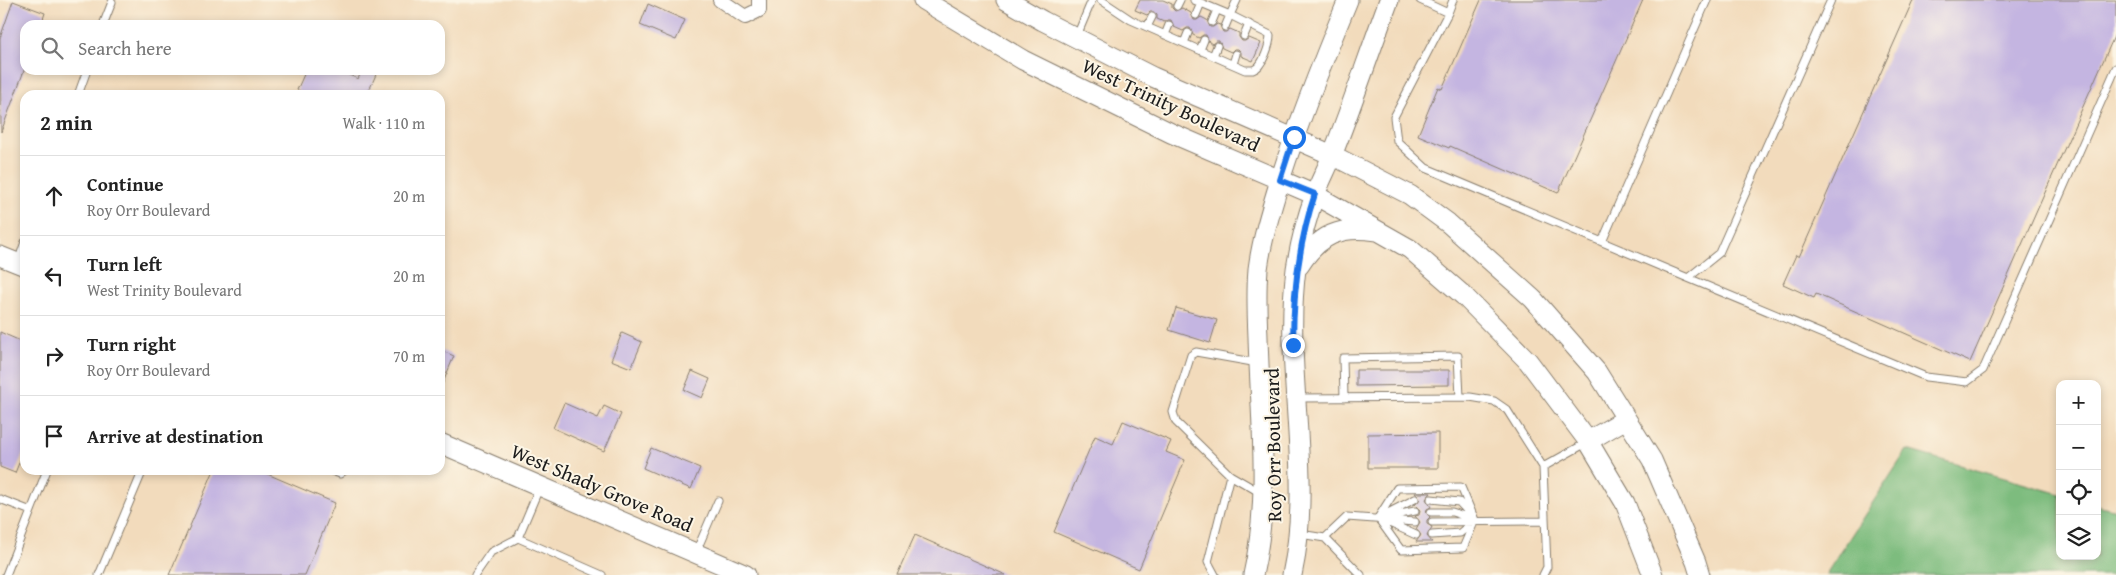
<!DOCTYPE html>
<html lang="en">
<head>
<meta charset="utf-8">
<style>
	:root { --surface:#fff; --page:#f2f2f2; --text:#222; --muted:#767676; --line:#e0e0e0 }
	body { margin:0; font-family:"Gentium Book Plus",serif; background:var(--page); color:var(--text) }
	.controls { position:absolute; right:15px; bottom:15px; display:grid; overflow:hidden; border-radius:10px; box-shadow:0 2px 8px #0003 }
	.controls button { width:45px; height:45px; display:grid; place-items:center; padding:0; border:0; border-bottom:1px solid var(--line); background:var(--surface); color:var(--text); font:25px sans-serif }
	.stop { position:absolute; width:15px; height:15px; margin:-11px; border:4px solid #1a73e8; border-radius:50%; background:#fff }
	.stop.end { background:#1a73e8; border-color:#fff; box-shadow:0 1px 5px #0008 }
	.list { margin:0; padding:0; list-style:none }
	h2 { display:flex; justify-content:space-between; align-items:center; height:65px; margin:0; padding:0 20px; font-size:21px }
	h2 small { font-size:16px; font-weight:400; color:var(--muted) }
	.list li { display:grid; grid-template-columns:32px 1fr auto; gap:15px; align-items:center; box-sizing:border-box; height:80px; padding:0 20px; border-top:1px solid var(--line) }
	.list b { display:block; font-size:19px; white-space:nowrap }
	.list p { margin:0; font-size:16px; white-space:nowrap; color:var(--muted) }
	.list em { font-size:16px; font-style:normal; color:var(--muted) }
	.icon { flex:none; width:28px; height:28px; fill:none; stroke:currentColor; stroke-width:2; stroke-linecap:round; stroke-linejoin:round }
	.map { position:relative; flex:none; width:2116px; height:575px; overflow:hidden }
	.search { position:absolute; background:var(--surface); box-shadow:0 2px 8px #0003; left:20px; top:20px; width:425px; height:55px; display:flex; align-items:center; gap:12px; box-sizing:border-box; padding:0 18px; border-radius:15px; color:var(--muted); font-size:19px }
	.panel { position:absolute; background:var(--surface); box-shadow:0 2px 8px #0003; left:20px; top:90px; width:425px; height:385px; border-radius:15px }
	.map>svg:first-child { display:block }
	.forest { fill:#7dbc7e; stroke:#4c6c4d }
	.building { fill:#c4b5e1 }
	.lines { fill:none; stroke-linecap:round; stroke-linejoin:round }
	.service-casing { stroke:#877c6c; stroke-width:9 }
	.minor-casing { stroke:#877c6c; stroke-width:16 }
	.secondary-casing { stroke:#877c6c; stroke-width:21 }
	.service { stroke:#fff; stroke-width:7 }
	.minor { stroke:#fff; stroke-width:14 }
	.secondary { stroke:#fff; stroke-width:19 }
	.route { stroke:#1a73e8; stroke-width:6 }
	.labels { text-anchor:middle; stroke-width:4; stroke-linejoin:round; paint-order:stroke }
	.street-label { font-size:20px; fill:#1c1c1c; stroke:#fcf5e5 }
</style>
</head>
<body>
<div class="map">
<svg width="2116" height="575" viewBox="0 0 2116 575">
	<rect width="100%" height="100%" fill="#fcf5e5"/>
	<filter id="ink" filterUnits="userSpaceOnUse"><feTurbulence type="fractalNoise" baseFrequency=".02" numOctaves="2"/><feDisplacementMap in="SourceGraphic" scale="10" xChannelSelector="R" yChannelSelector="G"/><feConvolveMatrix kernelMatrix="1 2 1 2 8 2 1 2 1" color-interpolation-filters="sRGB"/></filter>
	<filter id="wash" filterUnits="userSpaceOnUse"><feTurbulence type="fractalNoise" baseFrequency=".0096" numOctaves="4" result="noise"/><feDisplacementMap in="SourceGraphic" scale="20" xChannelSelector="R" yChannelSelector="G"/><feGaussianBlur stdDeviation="1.12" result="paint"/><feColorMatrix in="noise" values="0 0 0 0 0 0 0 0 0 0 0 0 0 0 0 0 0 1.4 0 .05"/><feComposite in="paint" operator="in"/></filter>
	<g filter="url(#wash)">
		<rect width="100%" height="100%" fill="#f2dbbc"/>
		<!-- forest -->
		<path class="forest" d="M1907,450L2060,494V556H2097V505L2116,510V575H1827L1828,571Z"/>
		<g id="blocks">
			<!-- building -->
			<path class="building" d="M1140,0H1163L1172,4V8L1175,11L1182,8L1191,13L1194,20H1197L1201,17L1207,20L1210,27H1213L1217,24L1220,25L1223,32H1226L1230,29L1239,33V37L1242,41H1245L1249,38L1261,43L1253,61L1241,56V52L1238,49H1234L1231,52L1222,48L1219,41H1216L1212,44L1209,42L1206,35H1203L1199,38L1193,35L1190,28H1187L1183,31L1174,27L1171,20H1168L1164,22L1157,19V15L1154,12H1150L1147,15L1135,10Z
				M1481,0H1643L1558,193L1450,146L1449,148L1418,135L1438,87L1442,89Z
				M1913,0H2116V32L1970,362L1816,294L1814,298L1783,284L1796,255L1799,257Z
				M13,1L45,13L41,25H25V68L1,132L0,38Z
				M648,4L685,20L676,40L640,25Z
				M306,70H338L358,79L362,70H378L367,95H309L297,90Z
				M1176,308L1217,320L1210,343L1169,330Z
				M0,332L25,343V448L15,473L0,467Z
				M622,333L642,342L631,368L611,360Z
				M440,350L454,356L440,390Z
				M1356,370H1449V385L1356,386Z
				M692,371L710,379L702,398L684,390Z
				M564,403L598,418L604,406L621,414L604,451L553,428Z
				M1123,421L1171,441L1166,452L1185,460L1139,569L1054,532L1095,436L1113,444Z
				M1438,433V468H1368V434Z
				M651,448L700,468L691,489L643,468Z
				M214,470H258L335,503L305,575H169Z
				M1415,493H1431L1426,499L1431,507L1427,509L1426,512L1430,517L1427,520V524L1432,527L1427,536L1432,542H1416L1421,535L1416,529L1420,522L1415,516L1419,515L1420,510L1415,505L1420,499Z
				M915,535L1006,575H897Z"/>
		</g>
	</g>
	<g filter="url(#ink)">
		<use href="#blocks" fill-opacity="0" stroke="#877c6c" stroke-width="1"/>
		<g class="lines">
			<!-- service casing -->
			<g class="service-casing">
				<path id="service" d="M1101,0L1131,20L1245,70C1248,70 1250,70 1253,70C1263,67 1270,44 1270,35L1230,15L1225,27
					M1194,0L1230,15L1237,0
					M1420,0L1448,13L1394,117L1397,141L1426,168L1688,278L1719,253L1831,0
					M1177,6L1180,0
					M1448,13L1453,0
					M1196,15L1201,3
					M1212,22L1217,10
					M103,25L112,2
					M1147,27L1152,17
					M1165,35L1169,25
					M1244,36L1249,24
					M1076,38L1092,0
					M1184,43L1188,33
					M1200,50L1204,40
					M1213,56L1217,46
					M1233,64L1236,54
					M78,95L87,70
					M1602,242L1707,0
					M18,262L25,242
					M1688,278L1926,377L1967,382L1983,370L2116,68
					M1258,363L1196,352L1191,355L1173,412L1176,422L1230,475L1261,493
					M1297,398L1470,397L1494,401L1507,410L1543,467L1547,567L1543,575
					M1344,398L1343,358L1458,356L1460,397
					M1543,467L1588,442
					M330,470L340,474L345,470
					M1461,487L1475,520L1463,548L1401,550L1378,518L1397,488Z
					M0,499L31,511
					M1431,499L1459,502L1472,516
					M1431,512H1452L1470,518
					M1386,517L1415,511
					M1378,518L1415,499
					M1385,521L1416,535
					M1432,522L1545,521
					M1300,534L1325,538L1361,575
					M1432,535L1460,533L1473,522
					M518,538L602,575
					M1325,538L1347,517L1415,522
					M696,552L718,501
					M6,575L47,470
					M99,575L143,470
					M475,575L491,552L518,538L540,486
					M1215,575L1208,562L1230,475"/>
			</g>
			<!-- minor casing -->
			<g class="minor-casing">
				<path id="minor" d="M720,0L745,17L759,10V0"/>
			</g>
			<!-- secondary casing -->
			<g class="secondary-casing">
				<path id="secondary" d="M923,0L1023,60L1171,133L1315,195L1410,249L1464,296L1528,361L1588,441L1625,503L1653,575
					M1006,0L1043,21L1153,77L1332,155L1410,195L1448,223L1533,299L1597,372L1652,460L1696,562L1700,575
					M0,256L25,266
					M1299,266C1319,235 1340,225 1376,231
					M1588,441L1626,419
					M440,443L746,575
					M1253,575C1271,497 1260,416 1258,337C1257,315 1256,292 1258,269C1262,238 1272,207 1281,177C1300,117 1324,58 1348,0
					M1292,575C1314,474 1283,370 1296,269C1300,244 1306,219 1315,195C1320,181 1328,167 1333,153C1353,103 1370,51 1389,0"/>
			</g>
			<!-- service -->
			<use href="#service" class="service"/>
			<!-- minor -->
			<use href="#minor" class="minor"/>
			<!-- secondary -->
			<use href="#secondary" class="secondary"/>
		</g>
	</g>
	<g class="lines" filter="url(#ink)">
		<!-- route -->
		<path class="route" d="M1293,345C1293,293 1298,244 1315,194L1280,180L1294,137"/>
	</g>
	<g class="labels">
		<!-- street labels -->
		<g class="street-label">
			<text transform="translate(1171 105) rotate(25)" y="7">West Trinity Boulevard</text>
			<text transform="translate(1273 445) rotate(-91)" y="7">Roy Orr Boulevard</text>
			<text transform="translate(602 488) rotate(23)" y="7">West Shady Grove Road</text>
		</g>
	</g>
</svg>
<div class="controls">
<button>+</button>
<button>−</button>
<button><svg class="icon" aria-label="locate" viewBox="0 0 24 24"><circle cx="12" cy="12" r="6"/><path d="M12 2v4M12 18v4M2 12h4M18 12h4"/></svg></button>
<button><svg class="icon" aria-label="layers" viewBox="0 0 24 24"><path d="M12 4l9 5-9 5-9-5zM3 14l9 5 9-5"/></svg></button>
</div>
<div class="stop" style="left:1294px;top:137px"></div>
<div class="stop end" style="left:1293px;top:345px"></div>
<div class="search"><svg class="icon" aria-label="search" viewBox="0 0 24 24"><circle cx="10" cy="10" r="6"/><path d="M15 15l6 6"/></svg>Search here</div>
<section class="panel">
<h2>2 min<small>Walk · 110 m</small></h2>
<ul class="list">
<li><svg class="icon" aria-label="ahead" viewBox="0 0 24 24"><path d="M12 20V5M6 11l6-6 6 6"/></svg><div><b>Continue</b><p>Roy Orr Boulevard</p></div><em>20 m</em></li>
<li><svg class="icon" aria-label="left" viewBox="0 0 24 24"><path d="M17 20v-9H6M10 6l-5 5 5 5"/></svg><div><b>Turn left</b><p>West Trinity Boulevard</p></div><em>20 m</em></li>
<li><svg class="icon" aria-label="right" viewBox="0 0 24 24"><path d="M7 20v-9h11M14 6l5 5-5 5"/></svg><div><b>Turn right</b><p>Roy Orr Boulevard</p></div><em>70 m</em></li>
<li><svg class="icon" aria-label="arrive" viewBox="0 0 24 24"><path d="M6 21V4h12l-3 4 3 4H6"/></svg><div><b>Arrive at destination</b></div></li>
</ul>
</section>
</div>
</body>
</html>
